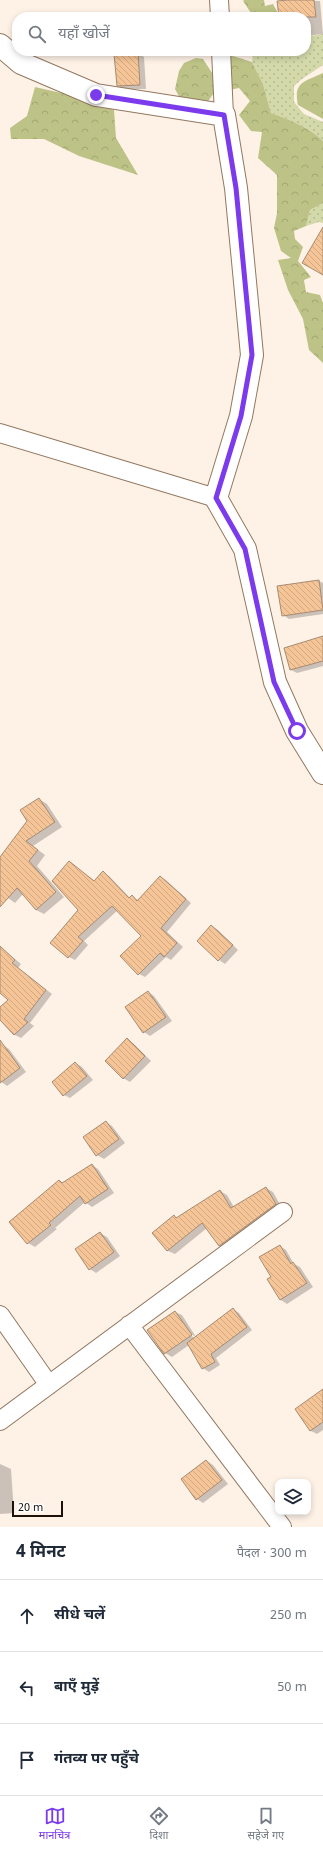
<!DOCTYPE html>
<html lang="hi">
<head>
<meta charset="utf-8">
<style>
	:root { --surface:#fff; --page:#f2f2f3; --text:#1f2937; --muted:#747a83; --line:#e0e1e3; --accent:#7c3aed }
	body { margin:0; font-family:Georgia,"Noto Sans Devanagari",serif; background:var(--page); color:var(--text) }
	.controls { position:absolute; right:12px; bottom:12px; display:grid; overflow:hidden; border-radius:8px; box-shadow:0 2px 6px #0003 }
	.controls button { width:36px; height:36px; display:grid; place-items:center; padding:0; border:0; border-bottom:1px solid var(--line); background:var(--surface); color:var(--text); font:20px sans-serif }
	.scale { position:absolute; left:12px; bottom:10px; width:51px; box-sizing:border-box; padding-left:4px; border:2px solid #1b1108; border-top:0; font-size:11px; line-height:14px; white-space:nowrap; color:#1b1108; -webkit-text-stroke:3px #fff; paint-order:stroke }
	.stop { position:absolute; width:12px; height:12px; margin:-9px; border:3px solid #7c3aed; border-radius:50%; background:#fff }
	.stop.end { background:#7c3aed; border-color:#fff; box-shadow:0 1px 4px #0008 }
	.list { margin:0; padding:0; list-style:none }
	h2 { display:flex; justify-content:space-between; align-items:center; height:52px; margin:0; padding:0 16px; font-size:17px }
	h2 small { font-size:13px; font-weight:400; color:var(--muted) }
	.list li { display:grid; grid-template-columns:26px 1fr auto; gap:12px; align-items:center; box-sizing:border-box; height:72px; padding:0 16px; border-top:1px solid var(--line) }
	.list b { display:block; font-size:15px; white-space:nowrap }
	.list em { font-size:13px; font-style:normal; color:var(--muted) }
	.icon { flex:none; width:22px; height:22px; fill:none; stroke:currentColor; stroke-width:2; stroke-linecap:round; stroke-linejoin:round }
	.map { position:relative; flex:none; width:323px; height:1527px; overflow:hidden }
	.search { position:absolute; background:var(--surface); box-shadow:0 2px 6px #0003; left:12px; right:12px; top:12px; height:44px; display:flex; align-items:center; gap:10px; box-sizing:border-box; padding:0 14px; border-radius:16px; color:var(--muted); font-size:15px }
	.sheet { height:268px; background:var(--surface) }
	nav { display:flex; justify-content:space-around; align-items:center; box-sizing:border-box; height:56px; border-top:1px solid var(--line); background:var(--surface); font-size:11px; color:var(--muted) }
	nav a { display:grid; justify-items:center; gap:2px }
	nav .on { color:var(--accent) }
	.map>svg:first-child { display:block }
	.green { fill:url(#green-dots) }
	.forest { fill:url(#forest-crowns) }
	.shadow { fill:#0003 }
	.building { fill:url(#building-back-hatch); stroke:#a78b72 }
	.lines { fill:none; stroke-linecap:round; stroke-linejoin:round }
	.minor-casing { stroke:#93785f; stroke-width:20 }
	.tertiary-casing { stroke:#93785f; stroke-width:24 }
	.minor { stroke:#fff; stroke-width:18 }
	.tertiary { stroke:#fff; stroke-width:22 }
	.route { stroke:#7c3aed; stroke-width:5 }
</style>
</head>
<body>
<div class="map">
<svg width="323" height="1527" viewBox="0 0 323 1527">
	<defs>
		<pattern id="green-dots" width="8" height="8" patternUnits="userSpaceOnUse"><rect width="8" height="8" fill="#d4d9aa"/><path d="M2 2h.1M6 6h.1" fill="none" stroke="#b5b991" stroke-width="1.8" stroke-linecap="round"/></pattern>
		<pattern id="forest-crowns" width="20" height="18" patternUnits="userSpaceOnUse"><rect width="20" height="18" fill="#bdc386"/><path d="M2 6a3 3 0 1 1 6 0M12 15a3 3 0 1 1 6 0" fill="none" stroke="#a2a672"/></pattern>
		<pattern id="building-back-hatch" width="6" height="6" patternUnits="userSpaceOnUse"><rect width="6" height="6" fill="#f5c597"/><path d="M-1 5l2 2M0 0l6 6M5-1l2 2" fill="none" stroke="#d1a881"/></pattern>
	</defs>
	<rect width="100%" height="100%" fill="#fef2e7"/>
	<!-- green -->
	<path class="green" d="M323,34V65L302,79L294,86V102L304,114L323,122V141C310,128 289,119 271,113L263,84L252,62L253,51H306V37Z
		M323,203V223L319,222L306,226L310,210Z"/>
	<!-- forest -->
	<path class="forest" d="M244,0H264L265,6L273,4L280,17H261V15L251,13L243,1Z
		M230,55L252,62L263,84L271,113C289,119 310,128 323,141V203L310,210L306,226L294,231L295,239L303,247L298,261L311,277L304,280L306,292L320,295L323,303V363L309,350L303,319L288,290L278,260L291,258L281,251L274,228L277,213V175L258,158L262,132L251,131L239,115L250,101L239,88L214,93L206,104H183L175,89L179,71L184,63L196,58L203,59L216,79Z
		M323,73V119L298,105C293,82 304,82 323,73Z
		M35,87L83,98L114,110L116,138L138,175L79,156L44,139H11L10,128L27,116Z"/>
	<!-- shadow -->
	<path class="shadow" d="M296,0L320,1L323,34L306,36V17H280Z
		M138,53L144,57L146,89H124L117,85Z
		M319,581L323,583V614L289,619L283,615Z
		M323,637V666L297,673L291,670Z
		M39,799L47,804L62,827L33,846L45,855L37,866L64,897L44,914L36,910L23,894L15,903L0,892V865L29,821Z
		M69,862L95,881L103,873L109,876L130,898L132,896L138,900L160,877L166,880L191,903L167,932L183,947L171,960L166,957L145,977L139,974L143,936L118,910L84,941L88,945L75,960L69,957L80,910Z
		M211,926L218,930L238,950L225,964L219,960Z
		M3,949L21,964L18,968L52,994L30,1023L34,1026L21,1038L15,1035L0,1019V1008L9,1000L0,992V953Z
		M148,992L154,996L172,1021L150,1036L144,1032Z
		M128,1040L134,1044L151,1061L130,1082L123,1078Z
		M3,1045L9,1049L26,1072L7,1086L0,1081V1047Z
		M76,1063L82,1067L93,1080L70,1098L64,1095Z
		M106,1122L112,1126L125,1143L104,1159L97,1155Z
		M92,1165L98,1169L114,1193L92,1207L85,1202L55,1228L57,1229L35,1247L28,1243L11,1222L60,1181L63,1183Z
		M266,1188L273,1192L282,1208L226,1249L220,1246L207,1228L175,1254L168,1251L154,1234L174,1217L177,1218L220,1191L227,1195L234,1207Z
		M100,1233L107,1237L120,1256L96,1273L90,1269Z
		M280,1246L286,1250L294,1264L300,1267L313,1287L287,1304L281,1300L268,1280L272,1277Z
		M233,1309L239,1313L252,1330L216,1358L220,1365L209,1372L203,1368L189,1345L172,1357L165,1353L148,1330L175,1312L182,1315L196,1337L188,1332L187,1334L195,1338Z
		M323,1394V1430L317,1434L311,1431L296,1409Z
		M207,1461L213,1465L228,1484L203,1503L197,1499Z
		M0,1464L11,1469L14,1513L0,1514Z"/>
	<!-- building -->
	<path class="building" d="M288,0H314L316,17H279L277,1Z
		M138,52L140,85L117,86L114,54Z
		M323,227V275L302,263Z
		M319,580L323,610L282,616L277,586Z
		M323,636V661L290,670L284,648Z
		M39,798L55,822L26,841L38,850L29,861L56,892L36,910L17,888L0,907V857L27,821L20,810Z
		M69,861L94,881L103,871L129,898L132,895L137,901L160,876L186,899L161,928L177,943L164,957L160,953L138,975L120,956L141,936L112,906L78,937L83,941L68,958L50,943L78,910L52,881Z
		M211,925L233,945L218,961L197,941Z
		M0,946L15,960L12,963L46,990L24,1019L28,1022L14,1035L0,1020V1007L8,1000L0,993Z
		M148,991L166,1017L143,1033L125,1007Z
		M127,1038L145,1056L123,1079L105,1061Z
		M0,1040L20,1068L0,1083Z
		M75,1062L87,1076L63,1096L52,1082Z
		M106,1121L119,1139L96,1156L83,1137Z
		M92,1164L108,1189L85,1204L80,1196L49,1223L51,1225L27,1244L9,1222L59,1180L62,1183Z
		M266,1187L276,1204L219,1246L202,1223L167,1251L152,1233L174,1215L176,1218L220,1190L231,1208Z
		M100,1232L114,1252L89,1270L75,1249Z
		M280,1245L291,1264L293,1262L307,1283L280,1300L267,1279L271,1277L259,1257Z
		M233,1308L247,1327L211,1354L215,1362L202,1369L187,1343Z
		M175,1311L192,1335L164,1354L147,1330Z
		M323,1389V1422L310,1431L295,1409Z
		M206,1460L222,1480L196,1500L181,1479Z"/>
	<g class="lines">
		<!-- minor casing -->
		<g class="minor-casing">
			<path id="minor" d="M219,0L220,17
				M221,51L224,115
				M0,433L216,498
				M0,1315L49,1385
				M129,1325L282,1527
				M0,1421L283,1212"/>
		</g>
		<!-- tertiary casing -->
		<g class="tertiary-casing">
			<path id="tertiary" d="M0,45L21,63L96,95L224,115L236,188L252,355L241,416L216,498L245,549L275,682L297,731L323,773"/>
		</g>
		<!-- minor -->
		<use href="#minor" class="minor"/>
		<!-- tertiary -->
		<use href="#tertiary" class="tertiary"/>
	</g>
	<g class="lines">
		<!-- route -->
		<path class="route" d="M96,95L224,115L236,188L252,355L241,416L216,498L245,549L274,682L297,731"/>
	</g>
</svg>
<div class="controls">
<button><svg class="icon" aria-label="layers" viewBox="0 0 24 24"><path d="M12 4l9 5-9 5-9-5zM3 14l9 5 9-5"/></svg></button>
</div>
<div class="scale">20 m</div>
<div class="stop" style="left:297px;top:731px"></div>
<div class="stop end" style="left:96px;top:95px"></div>
<div class="search"><svg class="icon" aria-label="search" viewBox="0 0 24 24"><circle cx="10" cy="10" r="6"/><path d="M15 15l6 6"/></svg>यहाँ खोजें</div>
</div>
<section class="sheet">
<h2>4 मिनट<small>पैदल · 300 m</small></h2>
<ul class="list">
<li><svg class="icon" aria-label="ahead" viewBox="0 0 24 24"><path d="M12 20V5M6 11l6-6 6 6"/></svg><div><b>सीधे चलें</b></div><em>250 m</em></li>
<li><svg class="icon" aria-label="left" viewBox="0 0 24 24"><path d="M17 20v-9H6M10 6l-5 5 5 5"/></svg><div><b>बाएँ मुड़ें</b></div><em>50 m</em></li>
<li><svg class="icon" aria-label="arrive" viewBox="0 0 24 24"><path d="M6 21V4h12l-3 4 3 4H6"/></svg><div><b>गंतव्य पर पहुँचे</b></div></li>
</ul>
</section>
<nav>
<a class="on"><svg class="icon" aria-label="map" viewBox="0 0 24 24"><path d="M3 6l6-2 6 2 6-2v14l-6 2-6-2-6 2zM9 4v14M15 6v14"/></svg>मानचित्र</a>
<a><svg class="icon" aria-label="directions" viewBox="0 0 24 24"><path d="M12 3l9 9-9 9-9-9zM9 14v-3h6M13 9l2 2-2 2"/></svg>दिशा</a>
<a><svg class="icon" aria-label="saved" viewBox="0 0 24 24"><path d="M7 4h10v16l-5-4-5 4z"/></svg>सहेजे गए</a>
</nav>
</body>
</html>
